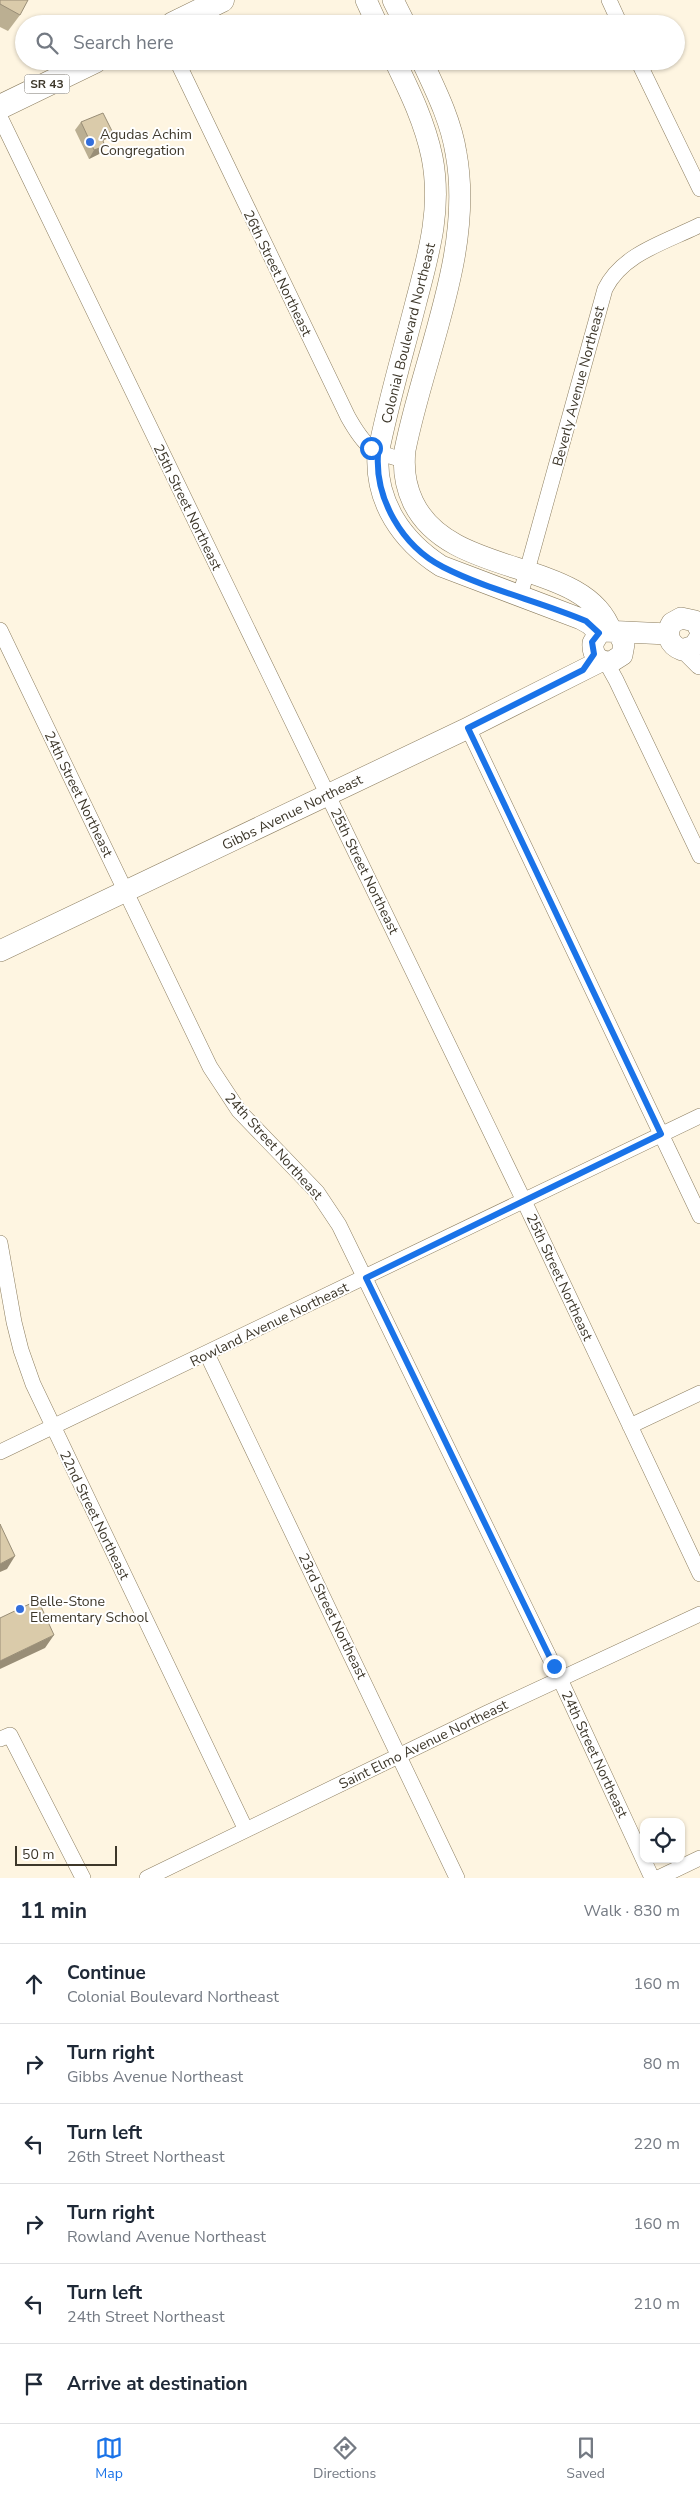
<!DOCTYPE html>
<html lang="en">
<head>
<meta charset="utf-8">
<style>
	:root { --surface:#fff; --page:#f2f2f3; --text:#1f2937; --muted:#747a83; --line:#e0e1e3; --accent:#1a73e8 }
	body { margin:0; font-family:"Nunito Sans",sans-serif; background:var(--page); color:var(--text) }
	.controls { position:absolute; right:15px; bottom:15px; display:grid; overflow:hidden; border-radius:10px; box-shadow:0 1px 4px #0004 }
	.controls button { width:45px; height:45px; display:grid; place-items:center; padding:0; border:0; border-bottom:1px solid var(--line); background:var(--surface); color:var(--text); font:25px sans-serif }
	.scale { position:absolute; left:15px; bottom:12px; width:102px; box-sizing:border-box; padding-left:5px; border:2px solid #3d372a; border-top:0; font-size:14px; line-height:18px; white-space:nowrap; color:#3d372a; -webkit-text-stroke:4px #fff; paint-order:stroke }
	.stop { position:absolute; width:15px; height:15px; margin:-11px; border:4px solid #1a73e8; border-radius:50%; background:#fff }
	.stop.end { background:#1a73e8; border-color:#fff; box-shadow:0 1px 5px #0008 }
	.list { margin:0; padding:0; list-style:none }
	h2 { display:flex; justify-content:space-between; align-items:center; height:65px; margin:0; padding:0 20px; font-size:21px }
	h2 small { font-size:16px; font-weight:400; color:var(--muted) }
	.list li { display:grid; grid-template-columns:32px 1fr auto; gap:15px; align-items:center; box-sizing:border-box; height:80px; padding:0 20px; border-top:1px solid var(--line) }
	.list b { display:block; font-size:19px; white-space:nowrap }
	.list p { margin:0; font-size:16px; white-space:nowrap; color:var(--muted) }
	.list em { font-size:16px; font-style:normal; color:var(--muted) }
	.icon { flex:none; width:28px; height:28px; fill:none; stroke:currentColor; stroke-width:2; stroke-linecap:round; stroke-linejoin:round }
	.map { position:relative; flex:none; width:700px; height:1878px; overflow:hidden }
	.search { position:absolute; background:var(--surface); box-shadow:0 1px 4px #0004; left:15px; right:15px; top:15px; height:55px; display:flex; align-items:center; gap:12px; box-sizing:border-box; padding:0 18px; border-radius:28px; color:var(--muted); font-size:19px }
	.sheet { height:545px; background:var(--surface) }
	nav { display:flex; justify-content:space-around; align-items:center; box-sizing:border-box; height:70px; border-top:1px solid var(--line); background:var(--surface); font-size:14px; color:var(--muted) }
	nav a { display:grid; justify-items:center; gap:2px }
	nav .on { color:var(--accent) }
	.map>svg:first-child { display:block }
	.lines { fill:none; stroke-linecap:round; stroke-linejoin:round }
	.street-casing { stroke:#8c7e60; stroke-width:16 }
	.secondary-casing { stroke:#8c7e60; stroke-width:22 }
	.primary-casing { stroke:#8c7e60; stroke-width:25 }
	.street { stroke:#fff; stroke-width:15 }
	.secondary { stroke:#fff; stroke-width:21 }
	.primary { stroke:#fff; stroke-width:24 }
	.wall { fill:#bbaf92 }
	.shaded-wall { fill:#998e77 }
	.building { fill:#dacbaa; stroke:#998e77 }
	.route { stroke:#1a73e8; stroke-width:6 }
	.poi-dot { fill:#336edc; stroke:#fff; stroke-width:2 }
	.labels { text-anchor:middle; stroke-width:4; stroke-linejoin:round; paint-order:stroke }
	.shield { fill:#fff; stroke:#77736a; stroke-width:1 }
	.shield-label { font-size:12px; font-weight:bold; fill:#3d372a }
	.poi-label { font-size:14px; fill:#3d372a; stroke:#fff; text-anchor:start }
	.street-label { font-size:14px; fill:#3d372a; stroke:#fff }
</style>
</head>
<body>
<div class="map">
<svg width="700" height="1878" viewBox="0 0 700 1878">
	<rect width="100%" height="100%" fill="#fef5e1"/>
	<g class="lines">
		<!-- street casing -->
		<g class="street-casing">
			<path id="street" d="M609,0L620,24
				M177,61L348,417C365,447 371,452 404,460
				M638,61L700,189
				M0,117L524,1201L700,1574
				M520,596L605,289C623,253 666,242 700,225
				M0,630L210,1067L239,1111L317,1192L339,1225L560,1679L652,1878
				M606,662L616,680L700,856
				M468,728L700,1216
				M0,1243L14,1322L21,1350L33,1384L246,1830
				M207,1354L457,1878
				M630,1426L700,1393
				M0,1452L700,1116
				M0,1739L10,1735L83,1878
				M147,1878L487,1713L700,1614
				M658,1878L700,1858"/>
		</g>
		<!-- secondary casing -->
		<g class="secondary-casing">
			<path id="secondary" d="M366,0L377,24
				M393,0L405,24
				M395,61C410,92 425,123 432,157C442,208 429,253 416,302C403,353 388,403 378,454C375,502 402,541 441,566L581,619L590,624L599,633
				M422,61C436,91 451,121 456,153C474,251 424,354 405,450C403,468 405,485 413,502C450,580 585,557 611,631
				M700,630L695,621L681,618L672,623C665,634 669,645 682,650L694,646L700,637
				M615,631L619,634L624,644L622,655L611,662C598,662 592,655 593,643L599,633L604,631L668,634
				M686,650L700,664
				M0,951L468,728L601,661"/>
		</g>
		<!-- primary casing -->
		<g class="primary-casing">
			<path id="primary" d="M173,24L222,0
				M0,107L95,61"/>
		</g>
		<!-- street -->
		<use href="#street" class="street"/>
		<!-- secondary -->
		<use href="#secondary" class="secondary"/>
		<!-- primary -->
		<use href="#primary" class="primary"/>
	</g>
	<!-- wall -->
	<path class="wall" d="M0,0L20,15L8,31L0,27Z
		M81,122L112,131L106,139L103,141L105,146L99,154L89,159L75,130Z"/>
	<!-- shaded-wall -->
	<path class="shaded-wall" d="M112,131L106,139L95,145L101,136Z
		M105,146L99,154L89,159L94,150Z
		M15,1556L7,1569L0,1572V1564Z
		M54,1635L45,1648L0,1669V1661Z"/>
	<!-- building -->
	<path class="building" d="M0,0H28L20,15L0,4Z
		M103,113L112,131L101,136L105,146L94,150L81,122Z
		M0,1524L15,1556L0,1564Z
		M38,1600L54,1635L0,1661V1618Z"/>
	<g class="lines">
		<!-- route -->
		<path class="route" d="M371,448L378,454C375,499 402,546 443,567C488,590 539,601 586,621L599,633L592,642L594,654L583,670L468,728L661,1134L366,1278L554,1666"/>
	</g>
	<!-- markers -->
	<g class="poi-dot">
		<circle cx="90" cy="142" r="5"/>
		<circle cx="20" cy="1609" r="5"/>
	</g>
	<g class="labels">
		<!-- shield labels -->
		<rect class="shield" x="24.5" y="74.5" width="45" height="19" rx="4"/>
		<g class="shield-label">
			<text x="47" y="88">SR 43</text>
		</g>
		<!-- poi labels -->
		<g class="poi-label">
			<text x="100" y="139">Agudas Achim<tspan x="100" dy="16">Congregation</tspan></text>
			<text x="30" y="1606">Belle-Stone<tspan x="30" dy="16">Elementary School</tspan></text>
		</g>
		<!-- street labels -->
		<g class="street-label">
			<text transform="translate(278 273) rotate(64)" y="5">26th Street Northeast</text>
			<text transform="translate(408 333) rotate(-76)" y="5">Colonial Boulevard Northeast</text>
			<text transform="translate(578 386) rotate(-75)" y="5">Beverly Avenue Northeast</text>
			<text transform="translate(188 507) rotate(64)" y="5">25th Street Northeast</text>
			<text transform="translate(79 794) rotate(64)" y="5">24th Street Northeast</text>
			<text transform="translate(292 812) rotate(-26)" y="5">Gibbs Avenue Northeast</text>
			<text transform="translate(365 871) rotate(64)" y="5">25th Street Northeast</text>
			<text transform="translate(274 1146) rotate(48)" y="5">24th Street Northeast</text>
			<text transform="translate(560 1277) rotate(65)" y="5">25th Street Northeast</text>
			<text transform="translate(269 1324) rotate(-26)" y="5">Rowland Avenue Northeast</text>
			<text transform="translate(95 1515) rotate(64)" y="5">22nd Street Northeast</text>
			<text transform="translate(333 1616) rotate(64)" y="5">23rd Street Northeast</text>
			<text transform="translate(423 1744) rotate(-26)" y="5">Saint Elmo Avenue Northeast</text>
			<text transform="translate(595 1754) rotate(65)" y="5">24th Street Northeast</text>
		</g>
	</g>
</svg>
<div class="controls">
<button><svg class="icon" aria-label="locate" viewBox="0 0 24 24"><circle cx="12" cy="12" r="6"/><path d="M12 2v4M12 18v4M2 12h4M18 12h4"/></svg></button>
</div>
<div class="scale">50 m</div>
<div class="stop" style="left:371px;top:448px"></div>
<div class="stop end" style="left:554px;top:1666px"></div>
<div class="search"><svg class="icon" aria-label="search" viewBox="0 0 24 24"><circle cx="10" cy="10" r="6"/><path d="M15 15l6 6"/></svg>Search here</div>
</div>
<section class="sheet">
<h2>11 min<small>Walk · 830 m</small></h2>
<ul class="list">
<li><svg class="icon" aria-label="ahead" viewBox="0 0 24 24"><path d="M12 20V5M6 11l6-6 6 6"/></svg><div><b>Continue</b><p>Colonial Boulevard Northeast</p></div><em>160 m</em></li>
<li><svg class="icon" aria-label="right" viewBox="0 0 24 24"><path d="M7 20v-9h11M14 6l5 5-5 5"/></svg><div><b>Turn right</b><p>Gibbs Avenue Northeast</p></div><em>80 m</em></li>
<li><svg class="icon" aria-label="left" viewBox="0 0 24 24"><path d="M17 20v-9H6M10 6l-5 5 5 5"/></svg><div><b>Turn left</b><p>26th Street Northeast</p></div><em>220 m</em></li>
<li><svg class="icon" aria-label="right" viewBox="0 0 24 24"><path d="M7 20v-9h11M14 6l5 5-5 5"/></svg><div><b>Turn right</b><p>Rowland Avenue Northeast</p></div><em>160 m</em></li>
<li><svg class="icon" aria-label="left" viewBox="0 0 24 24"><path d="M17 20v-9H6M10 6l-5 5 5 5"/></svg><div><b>Turn left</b><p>24th Street Northeast</p></div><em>210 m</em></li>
<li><svg class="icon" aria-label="arrive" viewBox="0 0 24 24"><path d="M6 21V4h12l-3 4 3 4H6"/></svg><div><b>Arrive at destination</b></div></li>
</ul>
</section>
<nav>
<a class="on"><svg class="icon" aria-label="map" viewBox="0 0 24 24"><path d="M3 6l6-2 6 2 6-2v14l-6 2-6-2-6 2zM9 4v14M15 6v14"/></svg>Map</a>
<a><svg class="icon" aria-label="directions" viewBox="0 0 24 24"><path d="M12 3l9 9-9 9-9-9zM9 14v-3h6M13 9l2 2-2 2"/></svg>Directions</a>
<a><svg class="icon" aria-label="saved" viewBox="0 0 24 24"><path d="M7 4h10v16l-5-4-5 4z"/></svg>Saved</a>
</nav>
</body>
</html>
